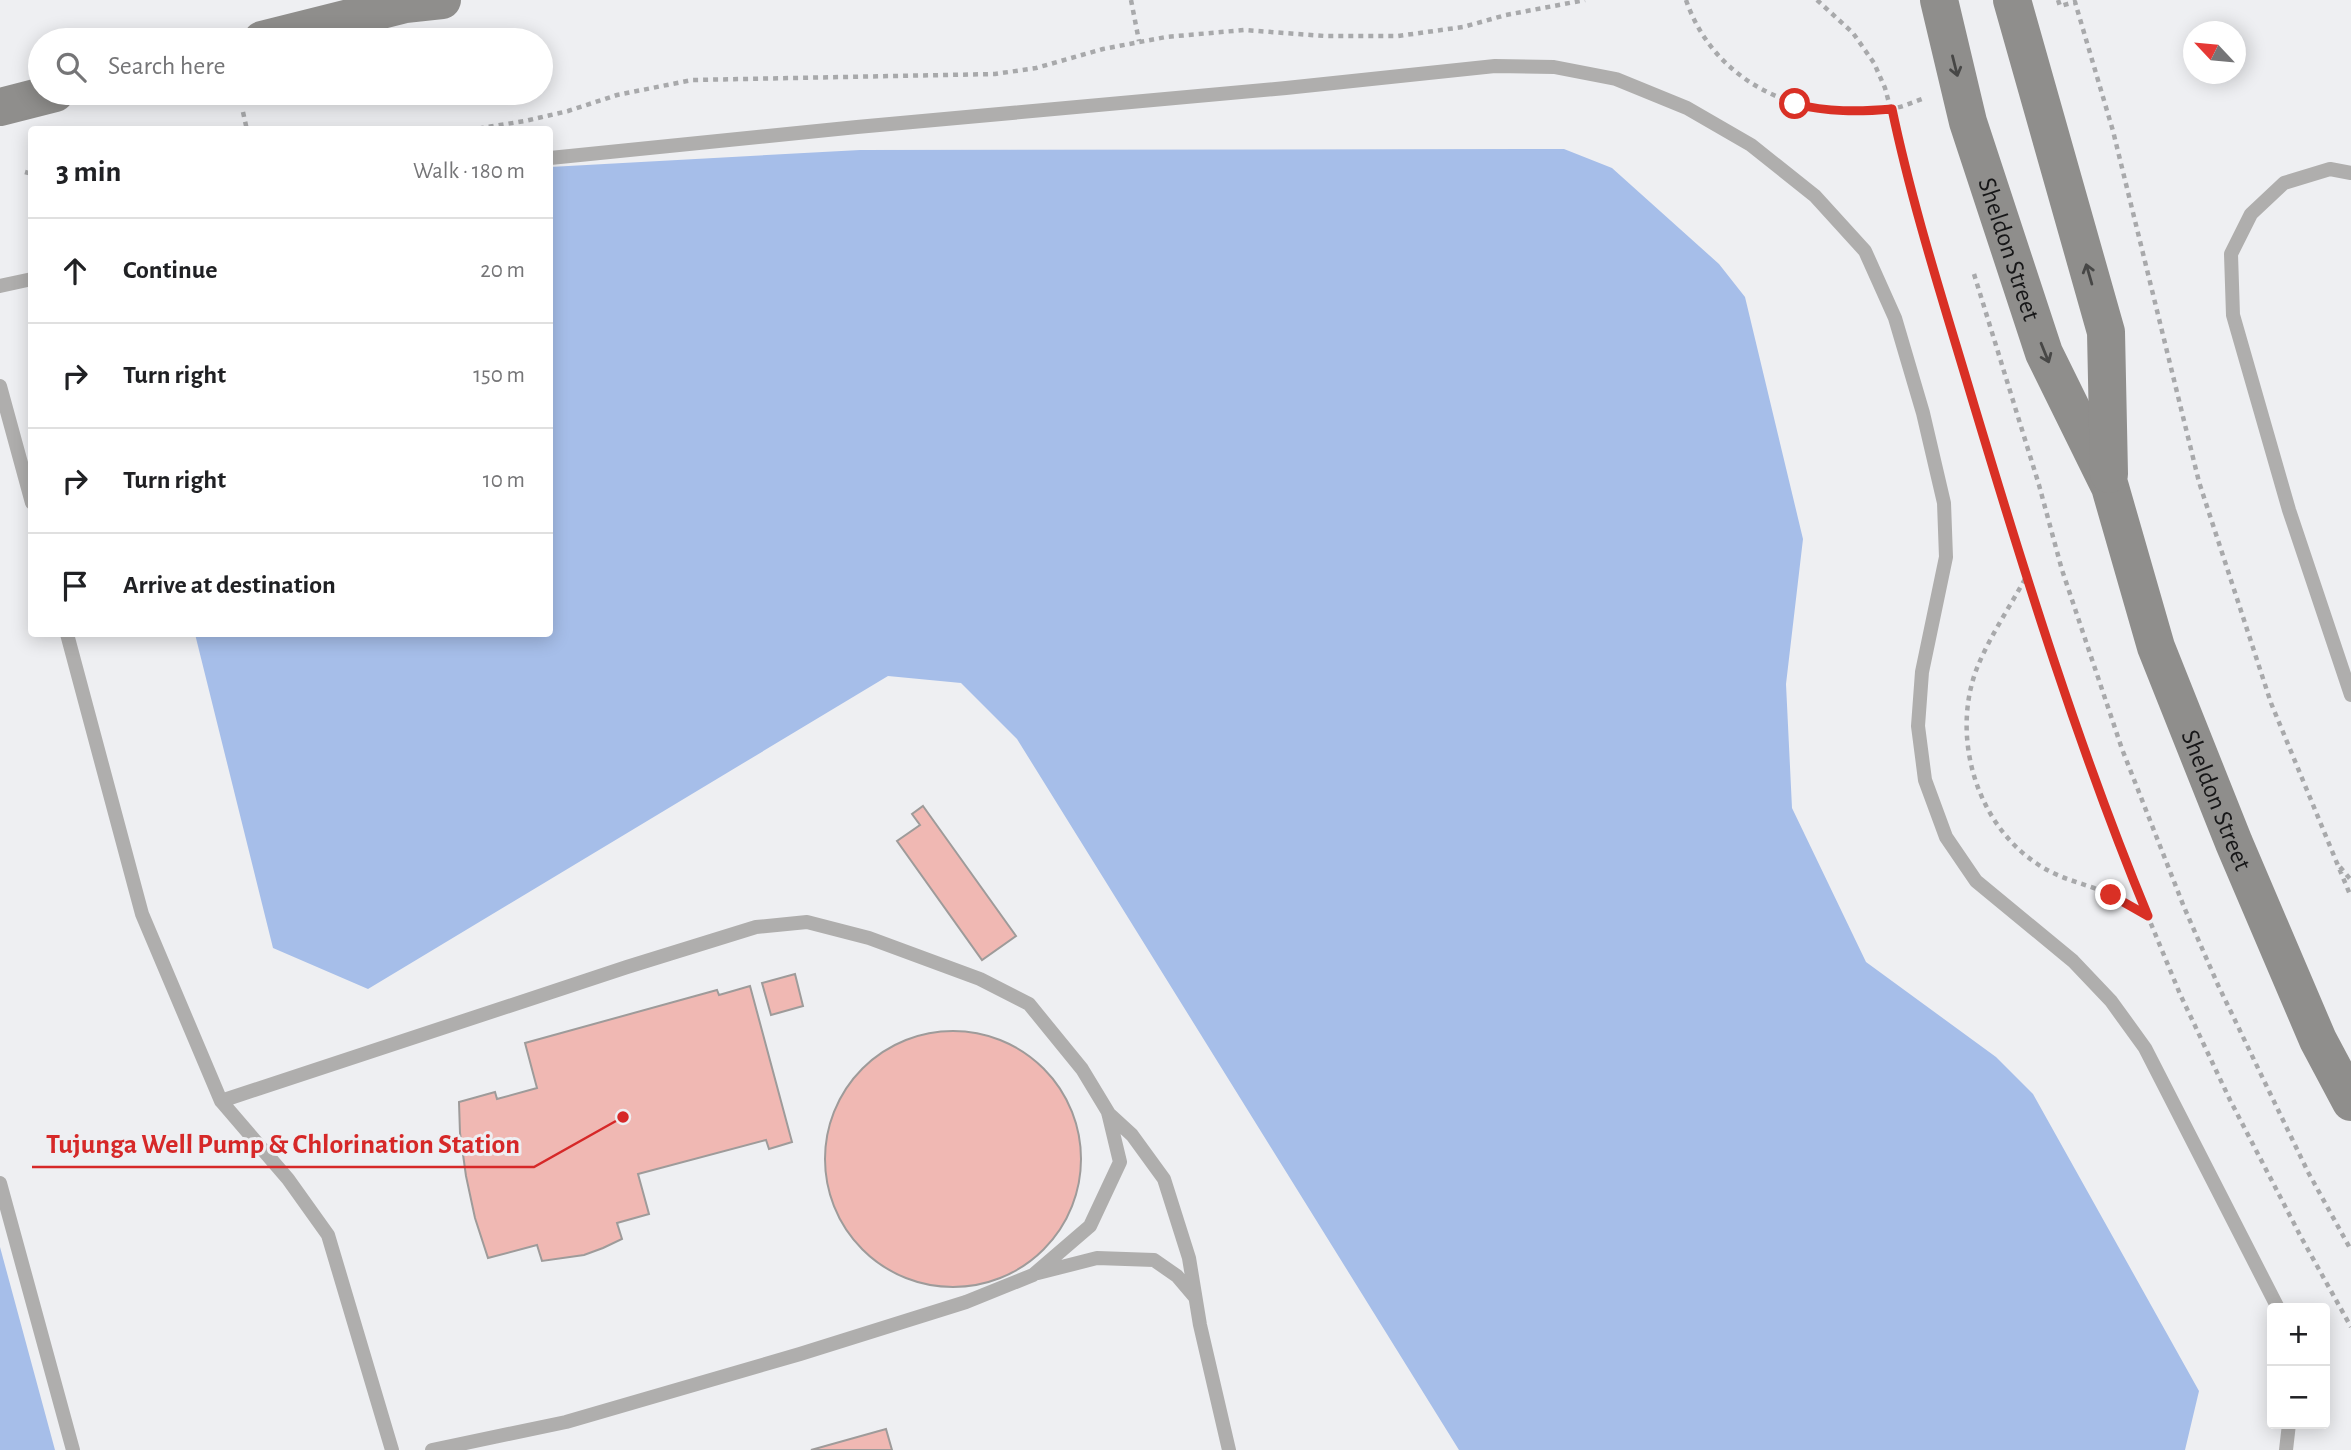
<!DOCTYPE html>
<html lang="en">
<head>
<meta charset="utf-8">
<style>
	:root { --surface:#fff; --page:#f6f6f6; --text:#202124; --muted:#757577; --line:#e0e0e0 }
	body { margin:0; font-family:"Alegreya Sans",sans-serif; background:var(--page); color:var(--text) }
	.controls { position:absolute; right:21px; bottom:21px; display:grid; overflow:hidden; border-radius:7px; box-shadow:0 4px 18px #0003 }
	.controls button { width:63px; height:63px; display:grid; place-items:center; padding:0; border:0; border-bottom:2px solid var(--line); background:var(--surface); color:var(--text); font:35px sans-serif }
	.compass { position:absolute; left:2183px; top:21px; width:63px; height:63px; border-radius:50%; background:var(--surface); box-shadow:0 4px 18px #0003; rotate:296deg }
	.stop { position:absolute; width:21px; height:21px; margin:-16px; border:5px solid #d93025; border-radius:50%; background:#fff }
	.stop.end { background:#d93025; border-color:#fff; box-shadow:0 2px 7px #0008 }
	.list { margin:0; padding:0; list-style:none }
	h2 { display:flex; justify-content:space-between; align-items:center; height:91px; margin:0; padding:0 28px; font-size:30px }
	h2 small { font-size:23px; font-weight:400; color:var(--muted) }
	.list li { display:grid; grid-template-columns:46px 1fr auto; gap:21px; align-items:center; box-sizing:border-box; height:105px; padding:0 28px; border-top:2px solid var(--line) }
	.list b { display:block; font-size:26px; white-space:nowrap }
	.list em { font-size:23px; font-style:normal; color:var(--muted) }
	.icon { flex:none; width:38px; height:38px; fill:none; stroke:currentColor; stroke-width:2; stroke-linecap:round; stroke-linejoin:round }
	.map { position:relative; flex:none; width:2351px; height:1450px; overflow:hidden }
	.search { position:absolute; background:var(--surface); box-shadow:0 4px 18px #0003; left:28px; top:28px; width:525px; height:77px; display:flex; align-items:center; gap:18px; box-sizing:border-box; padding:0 24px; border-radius:38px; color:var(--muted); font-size:26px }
	.panel { position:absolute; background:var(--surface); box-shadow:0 4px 18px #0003; left:28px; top:126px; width:525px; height:511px; border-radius:7px }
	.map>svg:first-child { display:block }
	.water { fill:#a6bee9 }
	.building { fill:#f0b8b3; stroke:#9e9b9a; stroke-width:2 }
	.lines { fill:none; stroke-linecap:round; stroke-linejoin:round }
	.path { stroke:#a8a9ab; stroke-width:4.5; stroke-dasharray:5 5; stroke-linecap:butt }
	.service { stroke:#afaead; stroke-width:14 }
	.secondary { stroke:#8f8e8c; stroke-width:38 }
	.oneway { stroke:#474746 }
	.route { stroke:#d93025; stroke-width:9 }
	.labels { text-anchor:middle; stroke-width:6; stroke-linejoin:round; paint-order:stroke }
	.street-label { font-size:26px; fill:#171718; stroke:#eeeff2 }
	.leader { fill:none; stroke:#d62828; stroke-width:2.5 }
	.callout-dot { fill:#d62828; stroke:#eeeff2; stroke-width:2.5 }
	.callout-label { font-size:28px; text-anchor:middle; font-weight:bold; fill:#d62828; stroke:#eeeff2; stroke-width:6; stroke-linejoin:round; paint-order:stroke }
</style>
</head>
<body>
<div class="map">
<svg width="2351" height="1450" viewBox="0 0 2351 1450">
	<rect width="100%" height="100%" fill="#eeeff2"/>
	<!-- water -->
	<path class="water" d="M1564,149L1612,168L1719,264L1745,297L1803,539L1786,684L1792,808L1866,962L1996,1057L2033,1094L2199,1391L2185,1450H1459L1017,739L961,683L888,676L368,989L273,948L195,634H550V167L860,150Z
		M0,1247L55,1450H0Z"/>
	<!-- building -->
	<path class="building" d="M923,806L1016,936L982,960L897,841L920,825L912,814Z
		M795,974L803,1006L771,1015L762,983Z
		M750,986L792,1142L769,1149L766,1140L638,1174L649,1214L617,1223L622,1239L603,1248L584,1255L542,1261L537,1245L488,1258L475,1218L466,1176L460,1133L459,1102L495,1092L497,1099L537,1088L525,1043L717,990L719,995Z
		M825 1159a128 128 0 1 1 256 0a128 128 0 1 1-256 0Z
		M886,1429L892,1450H811Z"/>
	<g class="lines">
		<!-- path -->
		<path class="path" d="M1131,0L1139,41
			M1686,0C1715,85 1804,123 1889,109C1901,108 1913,102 1925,98
			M1817,0L1853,33L1874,63L1885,88L1927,244L2026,579L2116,839L2180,994L2230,1100L2301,1237L2351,1327
			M2058,0L2060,6L2075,2L2113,131L2199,482L2271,703L2351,897
			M243,112L247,130
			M469,130L525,121L568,111L617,95L692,80L995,74L1036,68L1103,49L1166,37L1244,30L1325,36H1398L1463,27L1506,15L1585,0
			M25,172L32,174
			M1974,274L2039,485L2062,570L2122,749L2184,907L2218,985L2308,1172L2351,1250
			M2025,579C2009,608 1989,638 1977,668C1951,735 1975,822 2036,863C2054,876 2074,881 2094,888C2113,895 2130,904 2146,915
			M2340,867L2351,880"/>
		<!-- service -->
		<path class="service" d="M550,158L857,127L1286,88L1495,66L1554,67L1616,79L1687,108L1751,145L1815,196L1865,251L1895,318L1923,413L1944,503L1946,557L1922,672L1918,726L1925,780L1946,837L1976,881L2073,961L2111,1001L2145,1048L2278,1308
			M2351,173L2330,169L2284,183L2251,214L2231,254L2233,315L2289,510L2351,695
			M0,286L32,279
			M0,386L32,503
			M67,634L142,914L221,1101L288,1179L328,1235L392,1450
			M221,1101L627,967L756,927L807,922L869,938L980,979L1029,1004L1082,1069L1108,1112L1120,1162L1090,1226L1033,1275L966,1302L800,1354L566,1422L432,1450
			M1108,1113L1132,1135L1164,1179L1189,1258L1200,1325L1229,1450
			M0,1183L73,1450
			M1038,1273L1097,1258L1154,1260L1177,1276L1194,1296
			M2286,1450L2289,1424"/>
		<!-- secondary -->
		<g class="secondary">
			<path id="s1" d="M1939,0L1968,122L2044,353L2110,487L2156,647L2234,843L2318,1040L2351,1102"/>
			<path d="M2012,0L2106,332L2109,474"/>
			<path d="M262,40L405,4L442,0"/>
			<path d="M0,107L55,93"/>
		</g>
	</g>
	<!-- one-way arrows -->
	<defs><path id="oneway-shaft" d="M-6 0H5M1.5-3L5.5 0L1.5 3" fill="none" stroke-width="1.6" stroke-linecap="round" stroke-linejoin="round" transform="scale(1.75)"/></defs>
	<g class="oneway">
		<use href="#oneway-shaft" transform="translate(1955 66) rotate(76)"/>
		<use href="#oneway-shaft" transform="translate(2089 274) rotate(-106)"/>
		<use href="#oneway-shaft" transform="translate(2045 353) rotate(68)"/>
	</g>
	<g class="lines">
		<!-- route -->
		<path class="route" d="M1795,104C1828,112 1858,112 1892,109C1913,209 1945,307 1974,405C2026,578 2079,749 2148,916L2111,895"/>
	</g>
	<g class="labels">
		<!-- street labels -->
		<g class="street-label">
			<text dy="9" stroke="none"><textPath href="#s1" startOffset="259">Sheldon Street</textPath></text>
			<text dy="9" stroke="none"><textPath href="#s1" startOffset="849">Sheldon Street</textPath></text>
		</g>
	</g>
	<!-- callouts -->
	<path class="leader" d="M623 1117L534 1167H32"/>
	<circle class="callout-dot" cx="623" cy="1117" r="7"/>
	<g class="callout-label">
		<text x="283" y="1153">Tujunga Well Pump &amp; Chlorination Station</text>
	</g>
</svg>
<div class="controls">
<button>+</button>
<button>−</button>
</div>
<svg class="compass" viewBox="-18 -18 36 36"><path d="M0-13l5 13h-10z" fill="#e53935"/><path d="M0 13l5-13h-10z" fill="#757577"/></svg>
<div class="stop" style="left:1795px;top:104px"></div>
<div class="stop end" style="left:2111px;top:895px"></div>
<div class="search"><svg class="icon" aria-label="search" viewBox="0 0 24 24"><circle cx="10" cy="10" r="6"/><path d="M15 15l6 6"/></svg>Search here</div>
<section class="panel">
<h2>3 min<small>Walk · 180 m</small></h2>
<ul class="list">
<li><svg class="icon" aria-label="ahead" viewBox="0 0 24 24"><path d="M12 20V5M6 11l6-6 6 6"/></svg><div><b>Continue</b></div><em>20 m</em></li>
<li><svg class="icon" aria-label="right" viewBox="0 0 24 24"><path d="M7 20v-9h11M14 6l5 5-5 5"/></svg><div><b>Turn right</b></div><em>150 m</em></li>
<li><svg class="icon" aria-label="right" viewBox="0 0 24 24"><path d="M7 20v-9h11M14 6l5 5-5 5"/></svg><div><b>Turn right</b></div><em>10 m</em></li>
<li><svg class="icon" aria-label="arrive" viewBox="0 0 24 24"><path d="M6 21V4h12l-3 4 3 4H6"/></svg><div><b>Arrive at destination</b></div></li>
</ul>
</section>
</div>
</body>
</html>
